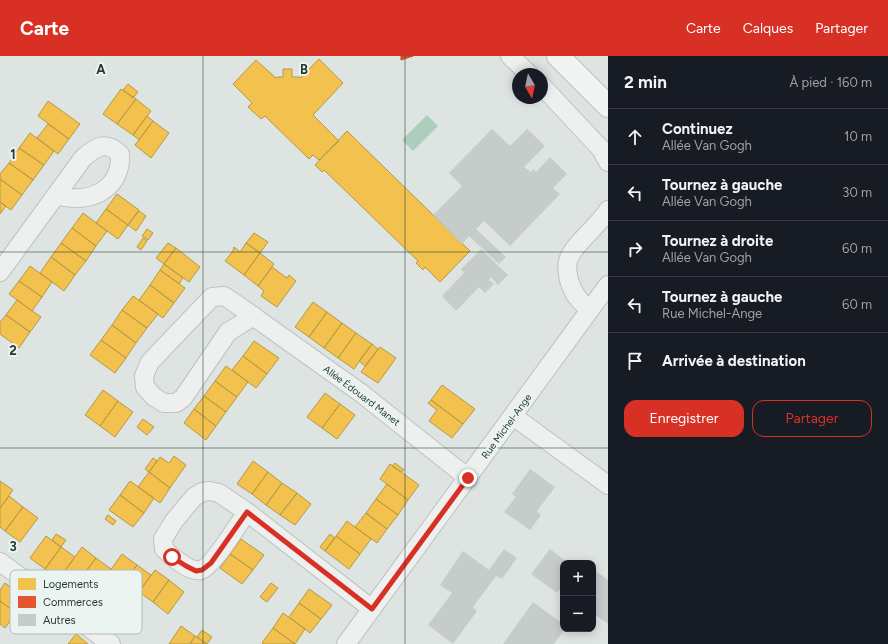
<!DOCTYPE html>
<html lang="fr">
<head>
<meta charset="utf-8">
<style>
	:root { --surface:#171b24; --page:#20242c; --text:#f1f3f6; --muted:#9ea1a6; --line:#363941; --accent:#d93025 }
	body { margin:0; font-family:Figtree,sans-serif; background:var(--page); color:var(--text) }
	.controls { position:absolute; right:12px; bottom:12px; display:grid; overflow:hidden; border-radius:8px; box-shadow:0 2px 10px #0003 }
	.controls button { width:36px; height:36px; display:grid; place-items:center; padding:0; border:0; border-bottom:1px solid var(--line); background:var(--surface); color:var(--text); font:20px sans-serif }
	.compass { position:absolute; left:512px; top:12px; width:36px; height:36px; border-radius:50%; background:var(--surface); box-shadow:0 2px 10px #0003; rotate:171deg }
	.stop { position:absolute; width:12px; height:12px; margin:-9px; border:3px solid #d93025; border-radius:50%; background:#fff }
	.stop.end { background:#d93025; border-color:#fff; box-shadow:0 1px 4px #0008 }
	.list { margin:0; padding:0; list-style:none }
	h2 { display:flex; justify-content:space-between; align-items:center; height:52px; margin:0; padding:0 16px; font-size:17px }
	h2 small { font-size:13px; font-weight:400; color:var(--muted) }
	.list li { display:grid; grid-template-columns:26px 1fr auto; gap:12px; align-items:center; box-sizing:border-box; height:56px; padding:0 16px; border-top:1px solid var(--line) }
	.list b { display:block; font-size:15px; white-space:nowrap }
	.list p { margin:0; font-size:13px; white-space:nowrap; color:var(--muted) }
	.list em { font-size:13px; font-style:normal; color:var(--muted) }
	.actions { display:flex; gap:8px; padding:12px 16px }
	.actions a { flex:1; padding:9px 0; border:1px solid var(--accent); border-radius:12px; text-align:center; font-size:14px; color:var(--accent) }
	.actions .main { background:var(--accent); color:#fff }
	.icon { flex:none; width:22px; height:22px; fill:none; stroke:currentColor; stroke-width:2; stroke-linecap:round; stroke-linejoin:round }
	.map { position:relative; flex:none; width:608px; height:588px; overflow:hidden }
	header { display:flex; align-items:center; gap:24px; box-sizing:border-box; height:56px; padding:0 20px; background:var(--accent); color:#fff }
	header strong { font-size:19px }
	nav { display:flex; gap:22px; margin-inline-start:auto; font-size:14px }
	main { display:flex }
	aside { flex:1; background:var(--surface) }
	.map>svg:first-child { display:block }
	.water { fill:#accfbd }
	.homes { fill:#f2c14e; stroke:#b59946 }
	.shops { fill:#e4572e; stroke:#ab4f30 }
	.building { fill:#c6ccc9 }
	.lines { fill:none; stroke-linecap:round; stroke-linejoin:round }
	.street-casing { stroke:#bec2c0; stroke-width:20 }
	.primary-casing { stroke:#bac1be; stroke-width:24 }
	.street { stroke:#edf0ef; stroke-width:18 }
	.primary { stroke:#f2f4f4; stroke-width:22 }
	.route { stroke:#d93025; stroke-width:5 }
	.grid { fill:none; stroke:#263c33; stroke-width:1; stroke-opacity:0.55 }
	.labels { text-anchor:middle; stroke-width:4; stroke-linejoin:round; paint-order:stroke }
	.street-label { font-size:10px; fill:#263c33; stroke:#ebf4f0 }
	.key { fill:#ebf4f0; stroke:#b0bdb7; stroke-width:1 }
	.key-label { font-size:11px; fill:#263c33 }
	.grid-label { font-size:13px; text-anchor:middle; font-weight:bold; fill:#263c33; stroke:#ebf4f0; stroke-width:4; stroke-linejoin:round; paint-order:stroke }
</style>
</head>
<body>
<header>
<strong>Carte</strong>
<nav><a>Carte</a><a>Calques</a><a>Partager</a></nav>
</header>
<main>
<div class="map">
<svg width="608" height="588" viewBox="0 0 608 588">
	<rect width="100%" height="100%" fill="#dee4e1"/>
	<!-- water -->
	<path class="water" d="M427,59L438,70L413,95L402,84Z"/>
	<!-- homes -->
	<path class="homes" d="M319,3L343,27L313,59L339,85L319,104L313,99L309,103L265,60L261,63L248,51L252,47L233,28L256,4L276,22L277,21H283V13H292V21H299L300,22Z
		M128,28L138,36L133,42L123,34Z
		M121,33L136,43L117,68L103,58Z
		M136,43L151,55L133,79L117,68Z
		M48,45L80,68L69,83L38,60Z
		M147,60L153,65L139,84L133,79Z
		M153,65L169,77L151,102L135,89Z
		M48,68L69,83L58,98L37,82Z
		M347,75L470,195L440,226L425,211L423,214L416,207L418,205L324,114L322,116L315,109Z
		M30,77L54,95L44,109L19,92Z
		M19,92L44,109L33,124L9,107Z
		M9,107L33,124L22,139L0,123V118Z
		M0,123L22,139L11,154L0,146Z
		M117,138L139,154L128,169L106,153Z
		M0,146L6,150L0,158Z
		M106,153L128,169L118,183L96,167Z
		M139,155L146,160L136,175L128,169Z
		M83,157L107,175L96,190L72,172Z
		M72,172L96,190L86,205L61,187Z
		M147,173L153,177L148,184L142,180Z
		M254,177L268,186L260,197L246,187Z
		M143,182L147,185L141,194L137,191Z
		M61,187L86,205L75,219L51,201Z
		M168,187L176,192L164,208L156,202Z
		M246,187L260,197L244,219L225,205L233,195L234,191L240,196Z
		M176,192L200,211L189,226L164,208Z
		M260,197L274,208L258,230L244,219Z
		M51,201L75,219L64,235L40,217Z
		M164,208L183,222L179,228L160,214Z
		M30,210L52,226L42,241L19,225Z
		M272,211L287,222L289,219L296,225L277,251L261,240L264,235L258,230Z
		M160,214L185,232L174,247L150,229Z
		M19,225L42,241L32,255L9,238Z
		M150,229L174,247L163,262L139,244Z
		M133,240L158,258L147,272L122,254Z
		M17,244L41,261L30,276L6,259Z
		M313,246L327,256L309,281L295,271Z
		M122,254L147,272L136,287L112,269Z
		M327,256L342,267L324,292L309,281Z
		M6,259L30,276L19,292L0,278V266Z
		M342,267L356,277L338,302L324,292Z
		M112,269L136,287L126,302L101,284Z
		M356,277L372,288L354,313L338,302Z
		M101,284L126,302L115,317L90,299Z
		M254,285L279,302L267,318L243,300Z
		M372,288L378,293L365,310L359,305Z
		M380,291L396,302L378,327L361,316Z
		M243,300L267,318L256,332L232,314Z
		M226,310L248,326L237,341L215,325Z
		M215,325L237,341L226,356L204,340Z
		M442,329L475,353L463,368L431,344Z
		M103,334L118,345L100,370L85,359Z
		M325,337L340,348L322,372L307,361Z
		M204,340L226,356L216,370L194,353Z
		M431,344L463,368L452,382L429,365L437,354L428,347Z
		M118,345L133,356L115,381L100,370Z
		M340,348L355,359L337,383L322,372Z
		M194,353L216,370L206,384L184,367Z
		M143,363L154,371L147,379L137,371Z
		M174,400L186,409L170,432L149,416L160,401L169,407Z
		M153,402L157,405L149,416L145,413Z
		M253,405L268,416L252,438L237,428Z
		M395,407L404,414L401,416L392,410Z
		M390,408L419,429L408,444L380,423Z
		M149,416L170,432L160,447L138,431Z
		M268,416L282,427L266,449L252,438Z
		M0,425L13,434L0,452Z
		M130,425L154,442L144,457L120,439Z
		M282,427L297,437L280,459L266,449Z
		M387,428L408,444L398,459L376,443Z
		M297,437L311,448L295,469L280,459Z
		M120,439L144,457L133,471L109,454Z
		M9,440L23,451L5,475L0,471V452Z
		M376,443L398,459L387,473L366,457Z
		M23,451L38,462L20,486L5,475Z
		M366,457L387,473L377,487L355,471Z
		M108,459L116,465L113,469L105,463Z
		M347,465L371,483L360,498L336,480Z
		M56,478L66,484L61,491L52,484Z
		M330,478L335,482L325,495L320,491Z
		M46,480L61,491L45,513L30,502Z
		M336,480L360,498L349,513L325,495Z
		M241,483L264,499L253,514L230,498Z
		M61,491L75,501L59,523L45,513Z
		M82,491L96,502L78,526L64,516Z
		M122,498L137,509L119,534L104,523Z
		M230,498L253,514L242,528L220,512Z
		M96,502L111,513L88,545L82,540L87,533L78,526Z
		M137,509L151,519L133,544L119,534Z
		M155,514L169,524L153,546L139,536Z
		M169,524L184,536L168,558L153,546Z
		M5,527L27,543L16,557L0,545V534Z
		M271,527L278,532L267,546L260,541Z
		M309,533L332,549L321,563L299,547Z
		M0,545L16,557L5,572L0,568Z
		M299,547L321,563L310,577L289,561Z
		M283,557L305,573L295,588L273,572Z
		M181,570L195,580L190,588H169Z
		M273,572L295,588H263L262,587Z
		M202,574L212,581L207,588L197,581Z
		M76,578L88,588H68Z
		M195,580L197,581L206,588H190Z"/>
	<!-- shops -->
	<path class="shops" d="M401,0H413L401,4Z"/>
	<!-- building -->
	<path class="building" d="M492,73L510,90L527,73L545,90L524,111L531,116L534,113L536,116L550,101L567,118L553,132L560,138L510,190L484,165L476,173L506,201L499,208L469,180L462,188L433,159L462,130L449,117Z
		M481,193L508,219L498,229L491,221L489,224L494,228L485,237L479,231L456,255L442,240L464,217L461,213Z
		M530,413L555,431L537,455L541,459L530,474L504,456L516,441L512,438Z
		M504,493L517,502L502,523L496,520L473,551L477,555L453,588L428,569L452,537L440,529L463,495L489,514Z
		M550,493L568,507H563V535L560,533L557,537L531,518Z
		M593,513L608,524V568L593,557Z
		M533,546L563,568V573H565L554,588H503Z"/>
	<g class="lines">
		<!-- street casing -->
		<g class="street-casing">
			<path id="street" d="M510,0L529,18
				M542,30L601,93L608,106
				M0,216L83,102C96,91 105,84 120,98C122,135 87,149 56,139
				M590,254C579,245 573,238 569,224C568,218 566,211 568,205C572,189 599,170 608,154
				M254,260L228,276L183,342L176,347H164L154,341L145,331L144,320L150,306L212,241L224,240L239,250L361,337L468,422
				M513,360L608,429
				M247,456C239,467 212,511 201,514C190,517 171,500 164,493L163,483L174,465L194,441L202,436L210,435L219,437L247,456L372,553
				M0,506L111,588
				M346,588L608,229"/>
		</g>
		<!-- primary casing -->
		<g class="primary-casing">
			<path id="primary" d="M558,0L608,50"/>
		</g>
		<!-- street -->
		<use href="#street" class="street"/>
		<!-- primary -->
		<use href="#primary" class="primary"/>
	</g>
	<g class="lines">
		<!-- route -->
		<path class="route" d="M172,501L186,510L196,515L202,514L211,507L247,456L372,553L468,422"/>
	</g>
	<!-- grid -->
	<path class="grid" d="M203,0V588M405,0V588M0,196H608M0,392H608"/>
	<g class="labels">
		<!-- street labels -->
		<g class="street-label">
			<text transform="translate(362 339) rotate(37)" y="4">Allée Édouard Manet</text>
			<text transform="translate(506 370) rotate(-54)" y="4">Rue Michel-Ange</text>
		</g>
	</g>
	<!-- legend -->
	<rect x="10" y="514" width="132" height="64" rx="6" class="key"/>
	<rect x="18" y="522" width="18" height="12" fill="#f2c14e"/>
	<rect x="18" y="540" width="18" height="12" fill="#e4572e"/>
	<rect x="18" y="558" width="18" height="12" fill="#c6ccc9"/>
	<g class="key-label">
		<text x="43" y="532">Logements</text>
		<text x="43" y="550">Commerces</text>
		<text x="43" y="568">Autres</text>
	</g>
	<g class="grid-label">
		<text x="101" y="18">A</text>
		<text x="304" y="18">B</text>
		<text x="13" y="103">1</text>
		<text x="13" y="299">2</text>
		<text x="13" y="495">3</text>
	</g>
</svg>
<div class="controls">
<button>+</button>
<button>−</button>
</div>
<svg class="compass" viewBox="-18 -18 36 36"><path d="M0-13l5 13h-10z" fill="#e53935"/><path d="M0 13l5-13h-10z" fill="#9ea1a6"/></svg>
<div class="stop" style="left:172px;top:501px"></div>
<div class="stop end" style="left:468px;top:422px"></div>
</div>
<aside>
<h2>2 min<small>À pied · 160 m</small></h2>
<ul class="list">
<li><svg class="icon" aria-label="ahead" viewBox="0 0 24 24"><path d="M12 20V5M6 11l6-6 6 6"/></svg><div><b>Continuez</b><p>Allée Van Gogh</p></div><em>10 m</em></li>
<li><svg class="icon" aria-label="left" viewBox="0 0 24 24"><path d="M17 20v-9H6M10 6l-5 5 5 5"/></svg><div><b>Tournez à gauche</b><p>Allée Van Gogh</p></div><em>30 m</em></li>
<li><svg class="icon" aria-label="right" viewBox="0 0 24 24"><path d="M7 20v-9h11M14 6l5 5-5 5"/></svg><div><b>Tournez à droite</b><p>Allée Van Gogh</p></div><em>60 m</em></li>
<li><svg class="icon" aria-label="left" viewBox="0 0 24 24"><path d="M17 20v-9H6M10 6l-5 5 5 5"/></svg><div><b>Tournez à gauche</b><p>Rue Michel-Ange</p></div><em>60 m</em></li>
<li><svg class="icon" aria-label="arrive" viewBox="0 0 24 24"><path d="M6 21V4h12l-3 4 3 4H6"/></svg><div><b>Arrivée à destination</b></div></li>
</ul>
<div class="actions"><a class="main">Enregistrer</a><a>Partager</a></div>
</aside>
</main>
</body>
</html>
